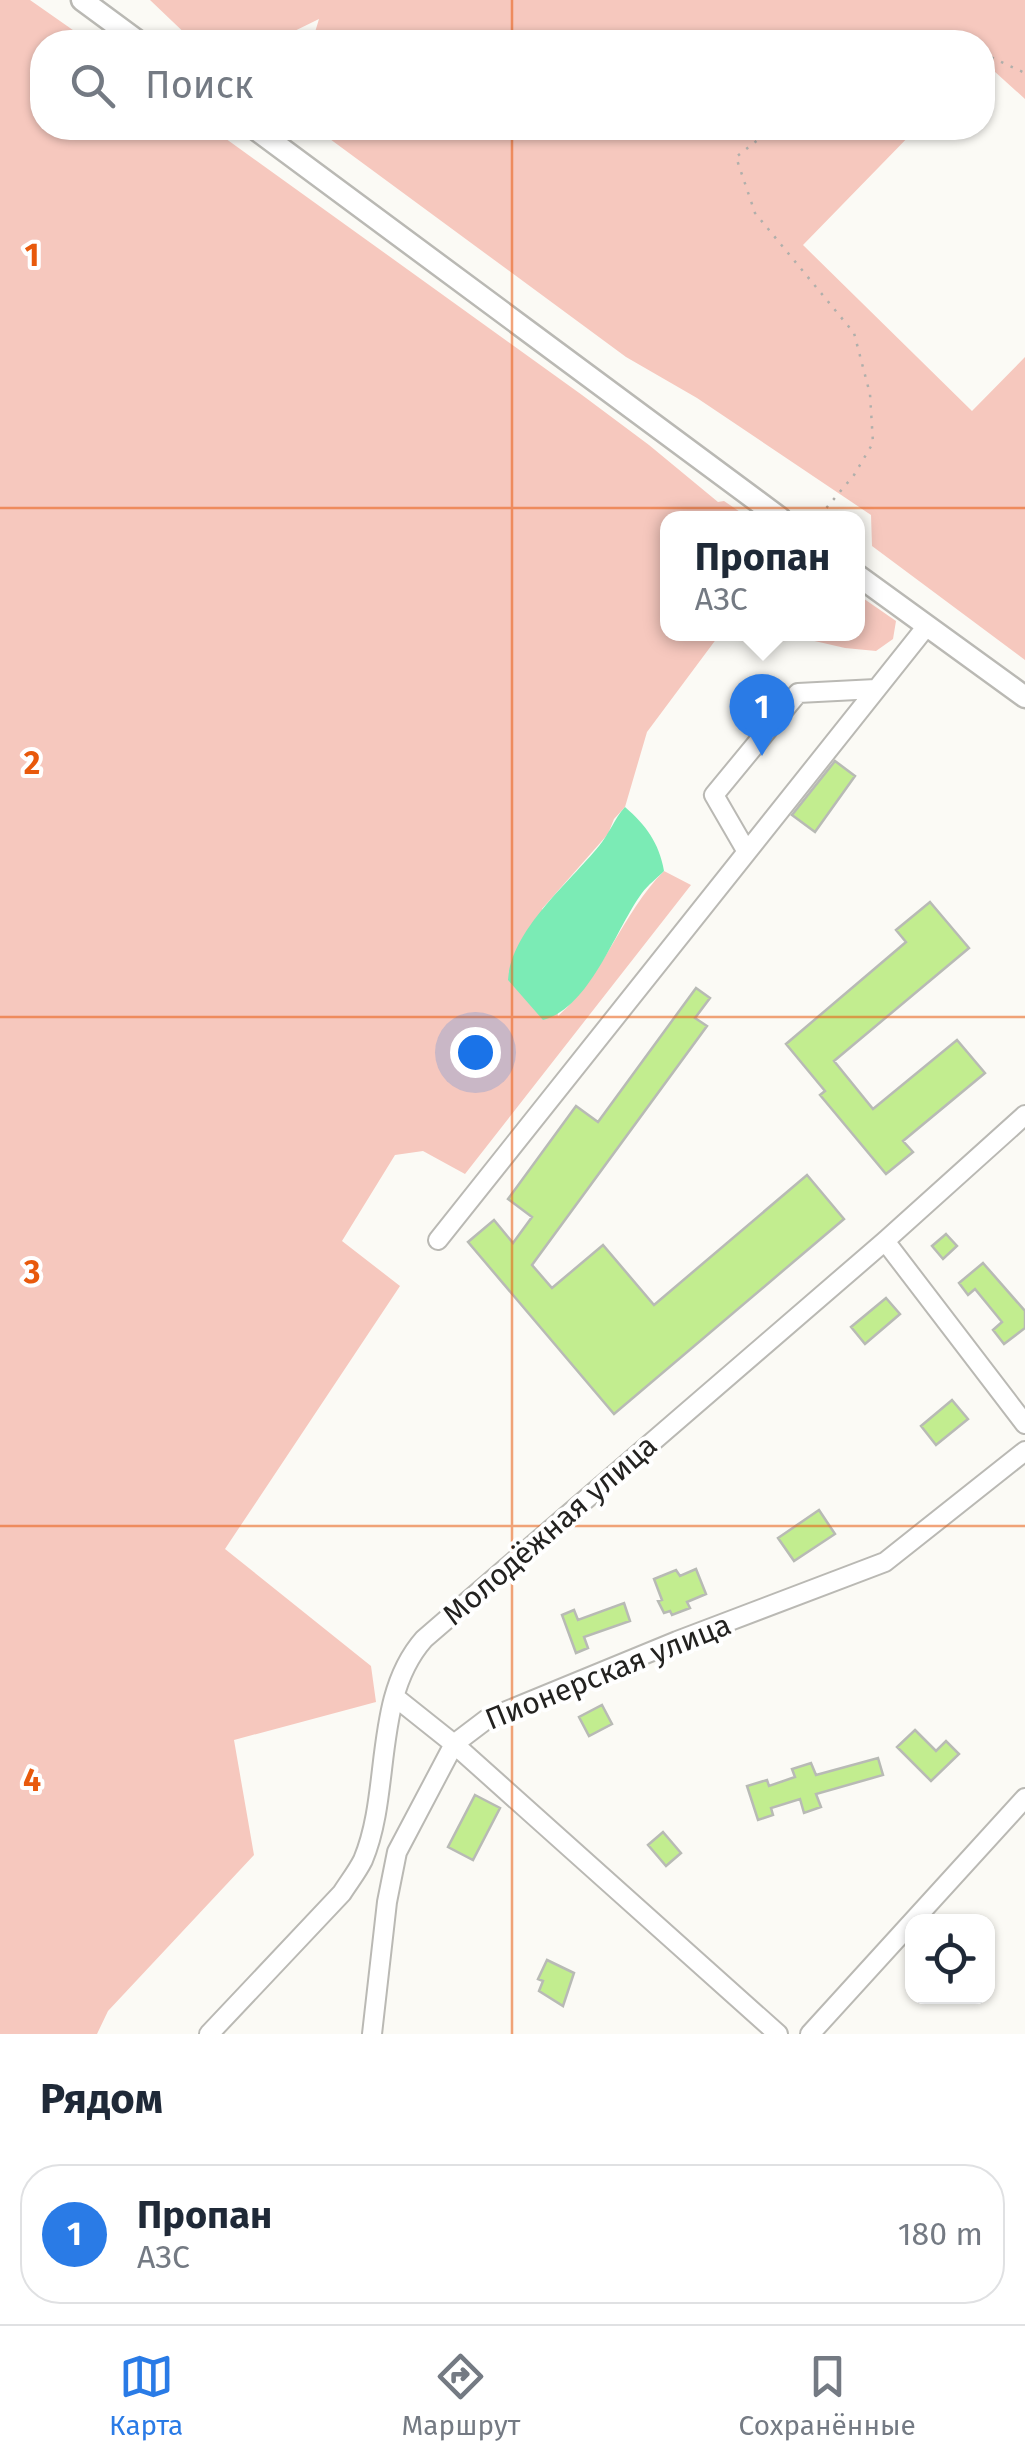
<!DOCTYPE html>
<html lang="ru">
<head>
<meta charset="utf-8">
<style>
	:root { --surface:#fff; --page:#f6f6f7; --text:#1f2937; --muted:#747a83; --line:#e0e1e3; --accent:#2a7be6 }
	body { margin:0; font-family:"Fira Sans",sans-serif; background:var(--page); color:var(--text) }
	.controls { position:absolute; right:30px; bottom:30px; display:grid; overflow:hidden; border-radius:20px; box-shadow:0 2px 8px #0004 }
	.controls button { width:90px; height:90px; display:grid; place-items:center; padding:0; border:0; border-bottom:2px solid var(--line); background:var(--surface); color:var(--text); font:50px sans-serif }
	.you { position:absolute; left:475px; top:1052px; width:35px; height:35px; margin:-25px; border:8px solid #fff; border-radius:50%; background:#1a73e8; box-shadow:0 0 0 15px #1a73e833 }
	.badge { display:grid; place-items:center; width:65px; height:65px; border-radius:50%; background:var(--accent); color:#fff; font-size:32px; font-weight:700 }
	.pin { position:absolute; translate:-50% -82px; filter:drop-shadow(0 2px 5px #0008) }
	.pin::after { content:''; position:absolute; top:52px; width:35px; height:30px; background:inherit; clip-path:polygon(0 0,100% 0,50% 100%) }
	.popup { position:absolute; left:660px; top:511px; width:205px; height:130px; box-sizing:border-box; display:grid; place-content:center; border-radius:20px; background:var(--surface); filter:drop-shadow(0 2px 8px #0005); font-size:32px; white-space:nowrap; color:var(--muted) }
	.popup b { font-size:38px; color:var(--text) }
	.popup::after { content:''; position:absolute; left:50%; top:100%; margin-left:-20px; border:20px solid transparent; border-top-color:var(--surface) }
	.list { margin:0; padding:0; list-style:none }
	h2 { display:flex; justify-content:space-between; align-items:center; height:130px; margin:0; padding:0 40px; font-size:42px }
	h2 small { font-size:32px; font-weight:400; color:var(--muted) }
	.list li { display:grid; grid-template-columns:65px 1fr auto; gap:30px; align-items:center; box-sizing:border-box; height:140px; margin:0 20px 20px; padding:0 20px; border:2px solid var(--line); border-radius:40px }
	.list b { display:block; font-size:38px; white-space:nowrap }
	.list p { margin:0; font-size:32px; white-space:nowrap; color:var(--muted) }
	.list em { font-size:32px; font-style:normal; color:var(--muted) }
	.icon { flex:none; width:55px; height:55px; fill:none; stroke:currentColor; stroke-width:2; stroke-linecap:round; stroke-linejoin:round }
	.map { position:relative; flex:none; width:1025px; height:2034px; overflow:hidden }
	.search { position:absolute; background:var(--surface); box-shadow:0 2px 8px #0004; left:30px; right:30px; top:30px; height:110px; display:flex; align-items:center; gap:25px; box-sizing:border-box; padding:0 35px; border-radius:40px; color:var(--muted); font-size:38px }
	.sheet { height:290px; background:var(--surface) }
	nav { display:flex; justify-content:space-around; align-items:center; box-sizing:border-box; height:140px; border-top:2px solid var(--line); background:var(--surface); font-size:28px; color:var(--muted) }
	nav a { display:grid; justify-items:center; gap:5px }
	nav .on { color:var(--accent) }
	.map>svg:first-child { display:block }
	.green { fill:#f6c8be }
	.water { fill:#7bebb5 }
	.building { fill:#c2ed8f; stroke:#b8bab5; stroke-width:2.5 }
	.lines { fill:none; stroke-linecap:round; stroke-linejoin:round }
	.minor-casing { stroke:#bab9b4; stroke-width:22 }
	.major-casing { stroke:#bab9b4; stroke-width:25 }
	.path { stroke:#b0afab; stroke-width:2.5; stroke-dasharray:2.5 8; stroke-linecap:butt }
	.minor { stroke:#fff; stroke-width:18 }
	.major { stroke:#fff; stroke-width:20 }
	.grid { fill:none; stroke:#e8590c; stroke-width:2.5; stroke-opacity:0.55 }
	.labels { text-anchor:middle; stroke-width:8; stroke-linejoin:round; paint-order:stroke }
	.street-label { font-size:30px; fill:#232220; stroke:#fff }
	.grid-label { font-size:32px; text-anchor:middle; font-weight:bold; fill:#e8590c; stroke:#fff; stroke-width:8; stroke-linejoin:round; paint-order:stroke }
</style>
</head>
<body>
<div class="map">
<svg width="1025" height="2034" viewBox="0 0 1025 2034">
	<rect width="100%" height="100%" fill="#fbfaf5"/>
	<!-- green -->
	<path class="green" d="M0,0H30L90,42H42V128H211L582,395L649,445L718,502L724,501L749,518H667V634H720L647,732L625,807L614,819L608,834L542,909L558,1016C604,976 622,913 664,871L691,885L465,1174L423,1151L395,1155L342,1241L400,1286L225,1549L371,1666L376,1702L234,1740L254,1855L108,2011L97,2034H0Z
		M150,0H1025V99L983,61L982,42H312L319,19L272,42H194Z
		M315,128H917L803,245L972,411L1025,357V660L872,546L871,515L697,398L626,357Z
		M857,594L896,621L893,639L876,651L845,648L784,634H857Z"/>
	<!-- water -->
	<path class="water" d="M625,807C646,825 659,843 664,871C657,878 648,885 642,893C615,930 590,1008 543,1020L508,980C511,930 569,883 599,846C610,833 614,819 625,807Z"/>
	<!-- building -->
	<path class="building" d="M835,761L855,776L815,832L792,815Z
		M930,902L969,948L834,1061L873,1109L957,1040L985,1073L903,1141L913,1152L886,1174L820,1095L825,1091L786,1044L906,942L896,930Z
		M696,988L710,998L695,1018L707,1026L532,1265L552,1288L603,1245L654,1305L807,1175L844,1219L614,1414L468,1242L494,1220L513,1243L532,1217L508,1199L576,1106L598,1122Z
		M946,1234L957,1246L943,1259L932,1246Z
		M983,1263L1025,1311V1328L1004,1344L993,1330L1002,1322L975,1289L968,1295L959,1283Z
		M886,1298L900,1314L865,1344L851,1327Z
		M952,1400L968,1419L936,1445L921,1426Z
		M819,1510L835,1534L794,1561L778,1538Z
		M696,1569L706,1594L687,1602L690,1608L672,1615L670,1611L664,1613L658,1601L662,1600L654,1579L676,1570L680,1576Z
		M624,1603L630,1621L584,1637L588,1648L576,1653L562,1615L574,1610L578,1620Z
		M602,1705L612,1724L589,1736L579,1717Z
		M915,1730L936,1751L946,1741L959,1754L931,1781L897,1747Z
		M878,1758L883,1775L816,1794L821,1807L804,1813L800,1799L771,1808L773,1815L758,1820L747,1786L767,1780L769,1786L795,1777L792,1769L811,1763L816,1775Z
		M475,1795L500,1808L473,1860L448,1847Z
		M663,1832L681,1853L666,1866L648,1845Z
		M547,1960L574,1973L563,2006L539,1991L543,1981L538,1979Z"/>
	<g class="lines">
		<!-- minor casing -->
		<g class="minor-casing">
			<path id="minor" d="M747,852L714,795L798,693L876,689
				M438,1240L926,627
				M885,1241L1025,1424
				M395,1697L454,1744L778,2034
				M209,2034L342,1893C349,1882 357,1872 363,1860C392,1791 372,1698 424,1639L885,1241L1025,1115
				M372,2034L387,1902L397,1852L454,1744L487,1719L677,1641L885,1562L1025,1451
				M810,2034L1025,1798"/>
		</g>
		<!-- major casing -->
		<g class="major-casing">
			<path id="major" d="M82,0L139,42
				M254,128L780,518
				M857,575L1025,697"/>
		</g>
		<!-- path -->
		<path class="path" d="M882,42L891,35L953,42
			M982,53L1025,73
			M773,128L736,157L755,213L854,333L870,394L873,443L854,475L818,518"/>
		<!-- minor -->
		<use href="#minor" class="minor"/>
		<!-- major -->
		<use href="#major" class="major"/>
	</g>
	<!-- grid -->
	<path class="grid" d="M512,0V42M512,128V2034M0,508H1025M0,1017H1025M0,1526H1025"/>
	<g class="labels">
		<!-- street labels -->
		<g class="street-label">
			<text transform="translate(550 1530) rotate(-41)" y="10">Молодёжная улица</text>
			<text transform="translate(608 1672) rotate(-22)" y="10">Пионерская улица</text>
		</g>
	</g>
	<g class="grid-label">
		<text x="32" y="266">1</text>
		<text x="32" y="774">2</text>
		<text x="32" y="1283">3</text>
		<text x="32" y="1791">4</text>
	</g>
</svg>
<div class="controls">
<button><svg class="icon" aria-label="locate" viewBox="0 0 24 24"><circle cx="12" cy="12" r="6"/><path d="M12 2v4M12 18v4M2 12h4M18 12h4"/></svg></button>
</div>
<div class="you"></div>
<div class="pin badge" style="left:762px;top:756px">1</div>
<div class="popup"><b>Пропан</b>АЗС</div>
<div class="search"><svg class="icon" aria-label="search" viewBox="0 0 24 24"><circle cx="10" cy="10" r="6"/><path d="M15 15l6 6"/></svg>Поиск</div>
</div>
<section class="sheet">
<h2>Рядом<small></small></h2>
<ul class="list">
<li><span class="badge">1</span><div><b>Пропан</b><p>АЗС</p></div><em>180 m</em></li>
</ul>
</section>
<nav>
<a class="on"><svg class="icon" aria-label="map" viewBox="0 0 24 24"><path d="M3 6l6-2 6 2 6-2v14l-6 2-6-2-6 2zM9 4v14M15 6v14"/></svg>Карта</a>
<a><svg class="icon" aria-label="directions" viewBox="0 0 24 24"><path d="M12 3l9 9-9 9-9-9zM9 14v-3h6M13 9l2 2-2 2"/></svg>Маршрут</a>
<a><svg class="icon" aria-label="saved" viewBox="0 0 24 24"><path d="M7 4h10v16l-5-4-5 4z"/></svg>Сохранённые</a>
</nav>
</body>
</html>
